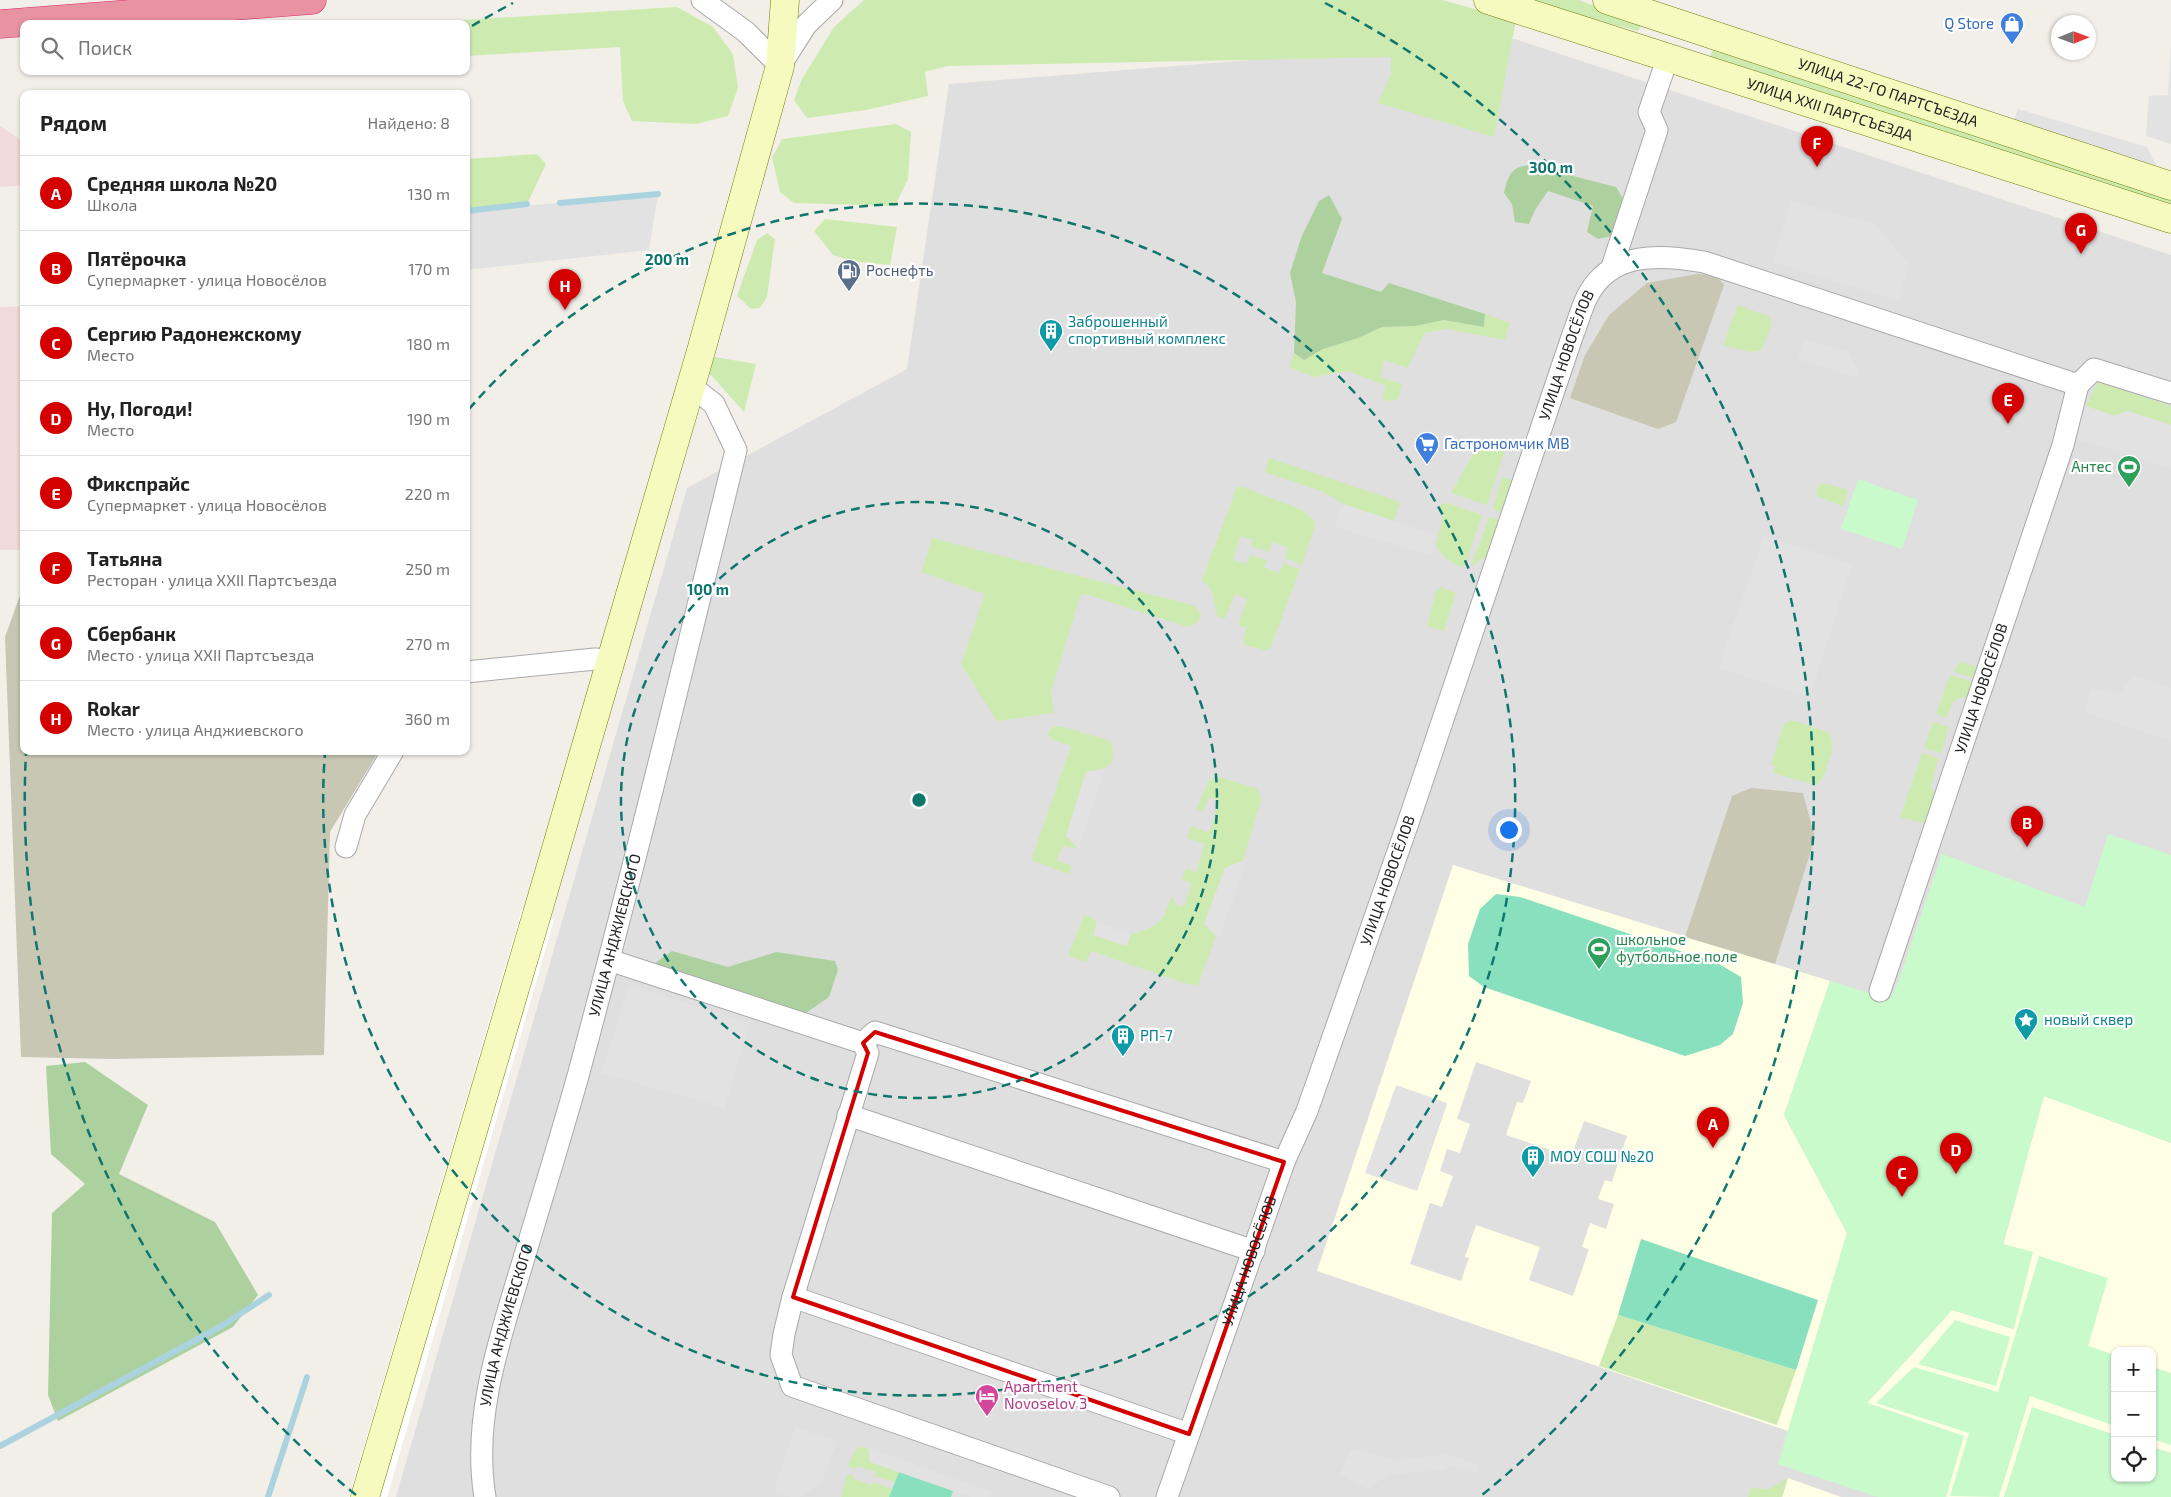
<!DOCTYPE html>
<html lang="ru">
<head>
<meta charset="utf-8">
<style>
	:root { --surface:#fff; --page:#f6f6f6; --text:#222; --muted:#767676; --line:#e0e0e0; --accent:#d40000 }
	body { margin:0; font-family:"Exo 2",sans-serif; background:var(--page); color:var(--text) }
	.controls { position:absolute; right:15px; bottom:15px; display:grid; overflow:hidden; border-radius:10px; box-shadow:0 1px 4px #0004 }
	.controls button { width:45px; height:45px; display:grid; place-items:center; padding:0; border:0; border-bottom:1px solid var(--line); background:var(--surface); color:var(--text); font:25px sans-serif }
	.compass { position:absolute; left:2051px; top:15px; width:45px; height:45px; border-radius:50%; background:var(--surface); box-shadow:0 1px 4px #0004; rotate:89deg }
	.you { position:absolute; left:1508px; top:829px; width:18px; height:18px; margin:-12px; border:4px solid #fff; border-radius:50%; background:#1a73e8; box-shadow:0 0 0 8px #1a73e833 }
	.badge { display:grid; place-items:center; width:32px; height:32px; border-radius:50%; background:var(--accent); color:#fff; font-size:16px; font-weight:700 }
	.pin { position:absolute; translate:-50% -41px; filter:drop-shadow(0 1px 2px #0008) }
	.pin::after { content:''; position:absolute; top:26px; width:18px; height:15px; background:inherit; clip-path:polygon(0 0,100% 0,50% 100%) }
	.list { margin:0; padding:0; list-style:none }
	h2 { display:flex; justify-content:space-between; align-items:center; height:65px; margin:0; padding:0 20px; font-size:21px }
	h2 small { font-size:16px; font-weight:400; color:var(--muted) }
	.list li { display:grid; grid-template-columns:32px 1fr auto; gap:15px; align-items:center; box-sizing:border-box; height:75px; padding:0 20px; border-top:1px solid var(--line) }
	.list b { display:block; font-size:19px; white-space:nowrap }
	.list p { margin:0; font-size:16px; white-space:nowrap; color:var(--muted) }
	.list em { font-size:16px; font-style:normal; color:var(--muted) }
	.icon { flex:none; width:28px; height:28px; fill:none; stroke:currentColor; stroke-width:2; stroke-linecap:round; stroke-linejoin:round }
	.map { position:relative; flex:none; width:2171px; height:1497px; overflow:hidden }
	.search { position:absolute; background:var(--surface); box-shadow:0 1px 4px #0004; left:20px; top:20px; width:450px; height:55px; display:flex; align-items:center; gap:12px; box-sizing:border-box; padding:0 18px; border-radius:10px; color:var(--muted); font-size:19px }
	.panel { position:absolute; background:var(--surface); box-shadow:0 1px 4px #0004; left:20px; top:90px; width:450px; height:665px; border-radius:10px }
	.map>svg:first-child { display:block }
	.residential { fill:#e0dfdf; fill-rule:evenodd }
	.commercial { fill:#f2dad9 }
	.education { fill:#ffffe5; fill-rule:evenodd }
	.construction { fill:#c7c7b4 }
	.grass { fill:#cdebb0 }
	.forest { fill:#add19e }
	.park { fill:#c8facc }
	.pitch { fill:#88e0be }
	.parking { fill:#e2e2e2 }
	.pier { fill:#fff }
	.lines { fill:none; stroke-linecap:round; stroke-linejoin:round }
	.stream { stroke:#aad3df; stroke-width:6 }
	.street-casing { stroke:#a9a9a9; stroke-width:23 }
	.secondary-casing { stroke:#707d05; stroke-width:29 }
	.highway-casing { stroke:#dc2a67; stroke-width:29 }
	.street { stroke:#fff; stroke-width:21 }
	.secondary { stroke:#f7fabf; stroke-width:28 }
	.highway { stroke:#e892a2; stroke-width:28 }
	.marked { fill:none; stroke:#d40000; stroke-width:4; stroke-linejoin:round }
	.ring { fill:none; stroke:#0f766e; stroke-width:2.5; stroke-dasharray:9 6 }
	.labels { text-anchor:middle; stroke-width:4.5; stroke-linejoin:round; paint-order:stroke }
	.shop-label { font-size:15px; fill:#366cbe; stroke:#fff; text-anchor:end }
	.street-label { font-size:15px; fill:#222; stroke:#fff }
	.service-label { font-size:15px; fill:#4e5e75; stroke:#fff; text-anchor:start }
	.culture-label { font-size:15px; fill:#0d838f; stroke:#fff; text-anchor:start }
	.leisure-label { font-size:15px; fill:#27864d; stroke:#fff; text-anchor:end }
	.hotel-label { font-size:15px; fill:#b23c85; stroke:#fff; text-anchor:start }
	.centre { fill:#0f766e; stroke:#fff; stroke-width:2.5 }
	.ring-label { font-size:15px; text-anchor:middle; font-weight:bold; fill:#0f766e; stroke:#fff; stroke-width:4.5; stroke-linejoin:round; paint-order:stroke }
</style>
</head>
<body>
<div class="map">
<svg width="2171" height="1497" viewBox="0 0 2171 1497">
	<rect width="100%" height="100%" fill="#f2efe9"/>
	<!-- residential -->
	<path class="residential" d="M1515,39L2171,255V1497H396L687,488L907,369L949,84ZM2115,1351H2152V1478H2115Z"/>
	<!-- commercial -->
	<path class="commercial" d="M0,126L24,142V185L0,187Z
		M24,306V550H0V307Z"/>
	<!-- education -->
	<path class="education" d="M1453,865L1830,981L1784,1115L1847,1233L1788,1431L1317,1271ZM1476,1062L1531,1081L1523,1103L1517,1102L1506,1135L1571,1157L1584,1121L1627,1136L1612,1182L1605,1180L1598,1199L1614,1204L1606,1229L1590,1223L1582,1247L1589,1249L1573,1296L1529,1280L1540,1247L1476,1225L1465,1257L1469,1258L1461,1281L1410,1264L1430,1203L1442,1207L1453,1176L1440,1171L1447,1149L1460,1153L1470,1124L1457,1119ZM1396,1086L1447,1104L1417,1191Z
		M2044,1096L2171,1143V1453L2152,1447V1351H2115V1435L2032,1408L2004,1497H1946L1963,1436L1867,1403L1952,1310L2013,1329L2003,1245Z
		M1788,1478L1841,1497H1782Z"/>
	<!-- construction -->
	<path class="construction" d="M1697,274L1716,275L1724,285L1676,422L1658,429L1570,398L1585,355L1609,315L1647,283Z
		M24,584V751H379L330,832L324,1055L113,1059L21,1057L5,637Z
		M1751,788L1803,793L1815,838L1775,964L1685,937L1732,796Z"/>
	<!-- grass -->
	<path class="grass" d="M864,0H1442L1516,20L1494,137L1378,103L1391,74V57L947,66L925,72L928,96L866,110L807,118L794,100L802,79L834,27Z
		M1518,0H1579L1642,24L1638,31Z
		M677,7L713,27L733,54L738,88L728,116L696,124L632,121L623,101L620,47L466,56V24H395Z
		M1714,47L2171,191V209L1709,58Z
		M896,124L911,132L908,179L895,206L794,203L780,192L772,158L782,139Z
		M537,154L546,164L527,204L466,211V159Z
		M825,219L897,227L890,265L852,261L833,255L814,231Z
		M767,233L775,239L767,297L760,308L751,309L737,296L757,240Z
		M1738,305L1770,317L1772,323L1762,350L1750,352L1723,345Z
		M1485,314L1510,323L1505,340L1447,329L1424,333L1408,368L1384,360L1380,377L1402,384L1398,399L1388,401L1382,398L1386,386L1348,371L1314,377L1289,367L1294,353L1304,360L1323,349L1358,338L1382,327L1415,326L1444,320L1484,327Z
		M709,356L756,364L744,412L712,376L704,371Z
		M2098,382L2171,406V425L2127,411L2115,416L2086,406Z
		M1479,443L1505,450L1487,505L1451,493Z
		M1269,458L1400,502L1394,521L1346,505L1321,491L1265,472Z
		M1502,477L1515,481L1504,515L1493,508Z
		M1822,483L1848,490L1843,506L1818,497L1816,492L1818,486Z
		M1237,487H1243L1302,510L1316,522L1302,565L1285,558L1288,548L1273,542L1269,552L1251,546L1253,540L1240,536L1233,560L1247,564L1250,555L1267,560L1264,567L1279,573L1283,563L1300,569L1270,649L1265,650L1245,645L1243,641L1246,628L1238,625L1247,599L1235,594L1225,619L1217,616L1211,589L1202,580Z
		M1447,503L1482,515L1466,564L1463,567C1450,563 1444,558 1436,546L1443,515L1439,505Z
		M1489,517L1501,520L1487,556L1471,566Z
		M932,538L1192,605L1198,609L1201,615L1198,622L1188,627L1085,594L1080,597L1054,682L1051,693L1054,713L997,721L961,664L985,594L921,572Z
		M1441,587L1456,593L1444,631L1427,626L1436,591Z
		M1961,662L1981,668V681L1953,671Z
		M1950,675L1980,684L1974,700L1963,697L1953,702L1946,718L1936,714Z
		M1788,721H1795L1830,733L1833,748L1823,778L1816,785L1773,773L1775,766L1771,765L1783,726Z
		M1933,722L1949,727L1941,753L1924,748Z
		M1060,726L1111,741C1117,762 1110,770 1089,771L1066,836L1079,849L1063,846L1057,860L1072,866L1069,874L1031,860L1071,746L1051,739L1047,733L1053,727Z
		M1922,753L1938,758L1931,787L1933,791L1940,794L1930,822L1922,823L1900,817Z
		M1220,777L1258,789L1261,800L1243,861L1225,868L1204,924L1216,936L1198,985L1187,984L1091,951L1086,962L1068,956L1084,915L1091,917L1097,922L1093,935L1126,946L1131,934C1156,928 1163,923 1171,898H1173L1176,904L1180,907L1185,904L1191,885L1190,882L1182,879L1186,868L1196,872L1205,844L1187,838L1191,826L1207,832L1210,831L1219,800L1209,797L1203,812L1197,809L1208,781Z
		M1618,1315L1796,1370L1777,1425L1599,1366Z
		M860,1447L868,1448L870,1462L899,1472L895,1482L874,1476L876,1472L857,1466L856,1469L848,1466L854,1452Z
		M847,1474L854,1476V1479L872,1485L874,1482L892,1489L889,1497H841Z
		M1788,1478L1782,1497H1748L1751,1488L1770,1489Z"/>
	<!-- forest -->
	<path class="forest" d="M1541,164L1573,176L1616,187L1626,204L1616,235L1598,239L1587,232L1593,206L1548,191L1535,210L1529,224L1515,222L1512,204L1504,193C1510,167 1515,166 1541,164Z
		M1329,195L1342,219L1322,273L1381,292L1389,283L1485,314L1484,327L1444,320L1415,326L1382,327L1358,338L1323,349L1304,360L1294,353L1296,302L1290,273L1301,238L1319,201Z
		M672,951L728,967L776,952L835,961L838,970L829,997L803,1015L654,964Z
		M85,1062L148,1105L119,1174L215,1222L258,1295L233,1327L58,1421L48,1395L52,1213L85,1184L51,1154L46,1066Z"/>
	<!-- park -->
	<path class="park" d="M1858,479L1918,500L1902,549L1841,529Z
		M2108,834L2171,855V1143L2044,1096L2003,1244L2033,1252L2014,1329L1952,1310L1867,1403L1964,1436L1946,1497H1878L1778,1464L1847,1233L1784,1115L1830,981L1890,999L1897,985L1942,854L2085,907Z
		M2039,1256L2108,1278L2088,1346L2115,1355V1426L2030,1396L1999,1497L1950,1496L1969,1433L1876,1403L1914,1367L1998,1392Z
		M1955,1320L2010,1337L1996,1386L1918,1364Z
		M2152,1367L2171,1373V1445L2152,1439Z
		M2032,1407L2115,1435V1478H2152V1447L2171,1453V1497H2004Z"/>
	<!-- pitch -->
	<path class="pitch" d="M1496,894L1520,897L1719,964L1741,977L1743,1003L1733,1034L1720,1045L1685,1056L1484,987L1469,976L1468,944L1480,909Z
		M1641,1239L1818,1300L1796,1370L1618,1315Z
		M899,1472L953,1491L951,1497H889Z"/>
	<!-- parking -->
	<path class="parking" d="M2171,47V144L2146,136L2149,96L2168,95Z
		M2018,109L2147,147L2157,167L2012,124Z
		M658,194L649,250L466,270V211Z
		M1791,201L1875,224L1909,264L1898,301L1773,262Z
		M1804,339L1848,352L1860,373L1854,377L1798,359Z
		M2086,406L2115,416L2127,411L2171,425V468L2074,438Z
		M1346,505L1436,535L1430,555L1335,527L1341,509Z
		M1764,536L1852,564L1810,697L1718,668Z
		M2133,675L2171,689V741L2084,712L2092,689L2120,693Z
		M1104,770L1079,849L1066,836L1085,774L1089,771Z
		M1247,859L1219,939L1204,924L1225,868Z
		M1097,922L1131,934L1127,946L1093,935Z
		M629,985L749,1023L725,1108L601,1073Z
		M1396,1085L1447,1103L1417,1191L1365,1173Z
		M795,1427L837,1441L822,1483L799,1497H790L774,1491Z
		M868,1448L992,1492L988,1497H971L870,1462V1452Z
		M1352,1448L1396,1461L1446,1454L1480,1465L1476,1474L1449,1465L1445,1470L1389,1474L1367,1489L1340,1475Z"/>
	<!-- pier -->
	<path class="pier" d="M522,909L554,920L387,1497H349Z"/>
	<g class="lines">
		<!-- stream -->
		<path class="stream" d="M560,203L658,194
			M466,211L527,204
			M0,1446L220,1327L269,1295
			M268,1497L307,1377"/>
		<!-- street casing -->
		<g class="street-casing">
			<g id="street">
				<path d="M702,0L746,32L780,66L806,25L832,0"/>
				<path d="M1612,267L1657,130L1649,112L1668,57"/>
				<path d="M466,672L595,659L611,660"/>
				<path d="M346,847L355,815L393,751"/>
				<path d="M609,960L863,1043L868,1053L793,1297"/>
				<path id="s1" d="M1880,991L2063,445L2078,385"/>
				<path d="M863,1043L875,1032L1284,1162"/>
				<path d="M848,1115L1254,1251"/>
				<path id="s2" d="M485,1497C472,1420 499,1341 521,1268C540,1204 560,1140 578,1076C634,868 685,659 736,450L714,404L691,386"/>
				<path d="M1109,1497L792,1386L781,1355L784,1334L793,1297L1189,1434"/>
				<path id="s3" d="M1167,1497L1284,1162L1307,1111L1408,823L1573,334C1578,322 1581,309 1587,297C1610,251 1660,254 1704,262L2078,385L2094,369L2171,393"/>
			</g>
		</g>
		<!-- secondary casing -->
		<g class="secondary-casing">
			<g id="secondary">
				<path id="s4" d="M1488,0L2171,219"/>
				<path id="s5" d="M1607,0L2171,186"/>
				<path d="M365,1497L537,914L701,351L780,66L785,0"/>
			</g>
		</g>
		<!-- highway casing -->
		<g class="highway-casing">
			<path id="highway" d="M0,24L312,0"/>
		</g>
		<!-- street -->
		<use href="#street" class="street"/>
		<!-- secondary -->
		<use href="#secondary" class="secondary"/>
		<!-- highway -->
		<use href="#highway" class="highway"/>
	</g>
	<!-- marked area -->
	<path class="marked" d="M875,1032L1284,1162L1189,1434L793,1297L868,1053L863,1043Z"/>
	<!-- distance rings -->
	<g class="ring">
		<circle cx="919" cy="800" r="298"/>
		<path d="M469 409A596 596 0 1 1 325 753"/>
		<path d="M356 1495A894 894 0 0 1 26 753M472 26A894 894 0 0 1 513 3M1325 3A894 894 0 0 1 1482 1495"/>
	</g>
	<!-- icons -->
	<defs>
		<g id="shop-pin" transform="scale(1.25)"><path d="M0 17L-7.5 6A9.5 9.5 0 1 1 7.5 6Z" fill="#3f7fe0" stroke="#fff"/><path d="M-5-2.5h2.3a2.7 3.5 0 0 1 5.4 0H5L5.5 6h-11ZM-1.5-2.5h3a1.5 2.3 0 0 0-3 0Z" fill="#fff"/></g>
		<g id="fuel-pin" transform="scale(1.25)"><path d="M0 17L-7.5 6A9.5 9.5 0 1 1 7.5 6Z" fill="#5c6f8a" stroke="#fff"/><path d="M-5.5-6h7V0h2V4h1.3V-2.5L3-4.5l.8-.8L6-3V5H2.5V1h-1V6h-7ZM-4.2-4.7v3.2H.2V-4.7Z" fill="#fff"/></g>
		<g id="building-pin" transform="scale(1.25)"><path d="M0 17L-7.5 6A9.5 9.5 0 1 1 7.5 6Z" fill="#0f9aa8" stroke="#fff"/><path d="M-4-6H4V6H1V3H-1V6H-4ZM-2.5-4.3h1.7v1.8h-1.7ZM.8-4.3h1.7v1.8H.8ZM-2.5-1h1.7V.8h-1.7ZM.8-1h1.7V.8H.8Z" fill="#fff"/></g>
		<g id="supermarket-pin" transform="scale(1.25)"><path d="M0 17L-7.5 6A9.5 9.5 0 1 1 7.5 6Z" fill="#3f7fe0" stroke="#fff"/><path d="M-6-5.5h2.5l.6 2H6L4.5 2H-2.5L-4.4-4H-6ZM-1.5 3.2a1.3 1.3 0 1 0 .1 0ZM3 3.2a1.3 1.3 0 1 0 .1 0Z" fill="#fff"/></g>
		<g id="stadium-pin" transform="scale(1.25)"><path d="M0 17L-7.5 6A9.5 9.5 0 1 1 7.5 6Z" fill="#2e9e5b" stroke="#fff"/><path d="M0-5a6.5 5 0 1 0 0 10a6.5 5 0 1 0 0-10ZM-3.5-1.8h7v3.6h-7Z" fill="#fff"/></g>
		<g id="sight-pin" transform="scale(1.25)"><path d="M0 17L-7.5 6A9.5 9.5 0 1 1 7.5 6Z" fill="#0f9aa8" stroke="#fff"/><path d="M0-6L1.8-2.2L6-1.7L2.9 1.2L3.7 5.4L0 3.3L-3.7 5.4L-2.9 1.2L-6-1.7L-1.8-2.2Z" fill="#fff"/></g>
		<g id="hotel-pin" transform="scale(1.25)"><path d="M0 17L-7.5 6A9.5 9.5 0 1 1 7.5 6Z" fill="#d1479c" stroke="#fff"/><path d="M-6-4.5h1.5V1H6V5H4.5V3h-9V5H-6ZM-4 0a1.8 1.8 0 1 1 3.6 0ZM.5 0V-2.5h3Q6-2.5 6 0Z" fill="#fff"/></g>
	</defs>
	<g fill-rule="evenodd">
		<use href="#shop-pin" x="2012" y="24"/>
		<use href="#fuel-pin" x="849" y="271"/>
		<use href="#building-pin" x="1051" y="331"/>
		<use href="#supermarket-pin" x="1427" y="444"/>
		<use href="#stadium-pin" x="2129" y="467"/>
		<use href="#stadium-pin" x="1599" y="949"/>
		<use href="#sight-pin" x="2026" y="1020"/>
		<use href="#building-pin" x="1123" y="1036"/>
		<use href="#building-pin" x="1533" y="1157"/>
		<use href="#hotel-pin" x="987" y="1396"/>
	</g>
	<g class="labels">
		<!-- shop labels -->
		<g class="shop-label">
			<text x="1994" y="29">Q Store</text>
			<text x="1444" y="449" text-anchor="start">Гастрономчик МВ</text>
		</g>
		<!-- street labels -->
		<g class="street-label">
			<text dy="5" stroke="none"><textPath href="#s5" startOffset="296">УЛИЦА 22-ГО ПАРТСЪЕЗДА</textPath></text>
			<text dy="5" stroke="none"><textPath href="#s4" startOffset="359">УЛИЦА XXII ПАРТСЪЕЗДА</textPath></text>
			<text dy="5" stroke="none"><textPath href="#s3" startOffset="1210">УЛИЦА НОВОСЁЛОВ</textPath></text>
			<text dy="5" stroke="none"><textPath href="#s1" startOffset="319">УЛИЦА НОВОСЁЛОВ</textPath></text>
			<text dy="5" stroke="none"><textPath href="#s3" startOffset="655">УЛИЦА НОВОСЁЛОВ</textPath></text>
			<text dy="5" stroke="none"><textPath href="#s2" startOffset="580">УЛИЦА АНДЖИЕВСКОГО</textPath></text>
			<text dy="5" stroke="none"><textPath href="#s3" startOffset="250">УЛИЦА НОВОСЁЛОВ</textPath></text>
			<text dy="5" stroke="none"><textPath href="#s2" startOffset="175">УЛИЦА АНДЖИЕВСКОГО</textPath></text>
		</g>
		<!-- service labels -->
		<g class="service-label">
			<text x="866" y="276">Роснефть</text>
		</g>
		<!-- culture labels -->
		<g class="culture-label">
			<text x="1068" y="327">Заброшенный<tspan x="1068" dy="17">спортивный комплекс</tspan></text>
			<text x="2044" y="1025">новый сквер</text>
			<text x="1140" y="1041">РП-7</text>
			<text x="1550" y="1162">МОУ СОШ №20</text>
		</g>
		<!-- leisure labels -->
		<g class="leisure-label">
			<text x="2112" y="472">Антес</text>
			<text x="1616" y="945" text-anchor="start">школьное<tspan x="1616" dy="17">футбольное поле</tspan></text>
		</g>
		<!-- hotel labels -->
		<g class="hotel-label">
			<text x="1004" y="1392">Apartment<tspan x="1004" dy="17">Novoselov 3</tspan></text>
		</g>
	</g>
	<circle cx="919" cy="800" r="8" class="centre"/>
	<g class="ring-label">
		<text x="1551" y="173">300 m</text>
		<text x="667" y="265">200 m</text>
		<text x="708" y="595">100 m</text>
	</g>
</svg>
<div class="controls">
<button>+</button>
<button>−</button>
<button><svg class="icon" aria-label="locate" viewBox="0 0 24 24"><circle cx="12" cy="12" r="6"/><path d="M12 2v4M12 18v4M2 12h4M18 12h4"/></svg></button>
</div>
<svg class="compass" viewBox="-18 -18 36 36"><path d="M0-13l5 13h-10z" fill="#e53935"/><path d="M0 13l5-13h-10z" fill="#767676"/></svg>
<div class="you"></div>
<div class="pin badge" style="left:1713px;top:1148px">A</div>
<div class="pin badge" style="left:2027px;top:847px">B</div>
<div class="pin badge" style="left:1902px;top:1197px">C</div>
<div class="pin badge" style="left:1956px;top:1174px">D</div>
<div class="pin badge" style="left:2008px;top:424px">E</div>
<div class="pin badge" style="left:1817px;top:167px">F</div>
<div class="pin badge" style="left:2081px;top:254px">G</div>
<div class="pin badge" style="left:565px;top:310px">H</div>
<div class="search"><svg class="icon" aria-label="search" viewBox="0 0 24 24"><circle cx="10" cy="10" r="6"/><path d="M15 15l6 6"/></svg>Поиск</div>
<section class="panel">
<h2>Рядом<small>Найдено: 8</small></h2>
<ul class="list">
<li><span class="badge">A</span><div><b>Средняя школа №20</b><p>Школа</p></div><em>130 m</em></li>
<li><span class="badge">B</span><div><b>Пятёрочка</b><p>Супермаркет · улица Новосёлов</p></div><em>170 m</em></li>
<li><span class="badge">C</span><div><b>Сергию Радонежскому</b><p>Место</p></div><em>180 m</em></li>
<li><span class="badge">D</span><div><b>Ну, Погоди!</b><p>Место</p></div><em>190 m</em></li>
<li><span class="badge">E</span><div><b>Фикспрайс</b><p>Супермаркет · улица Новосёлов</p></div><em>220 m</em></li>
<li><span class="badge">F</span><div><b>Татьяна</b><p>Ресторан · улица XXII Партсъезда</p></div><em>250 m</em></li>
<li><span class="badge">G</span><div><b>Сбербанк</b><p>Место · улица XXII Партсъезда</p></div><em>270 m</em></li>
<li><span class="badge">H</span><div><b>Rokar</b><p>Место · улица Анджиевского</p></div><em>360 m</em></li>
</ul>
</section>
</div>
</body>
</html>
